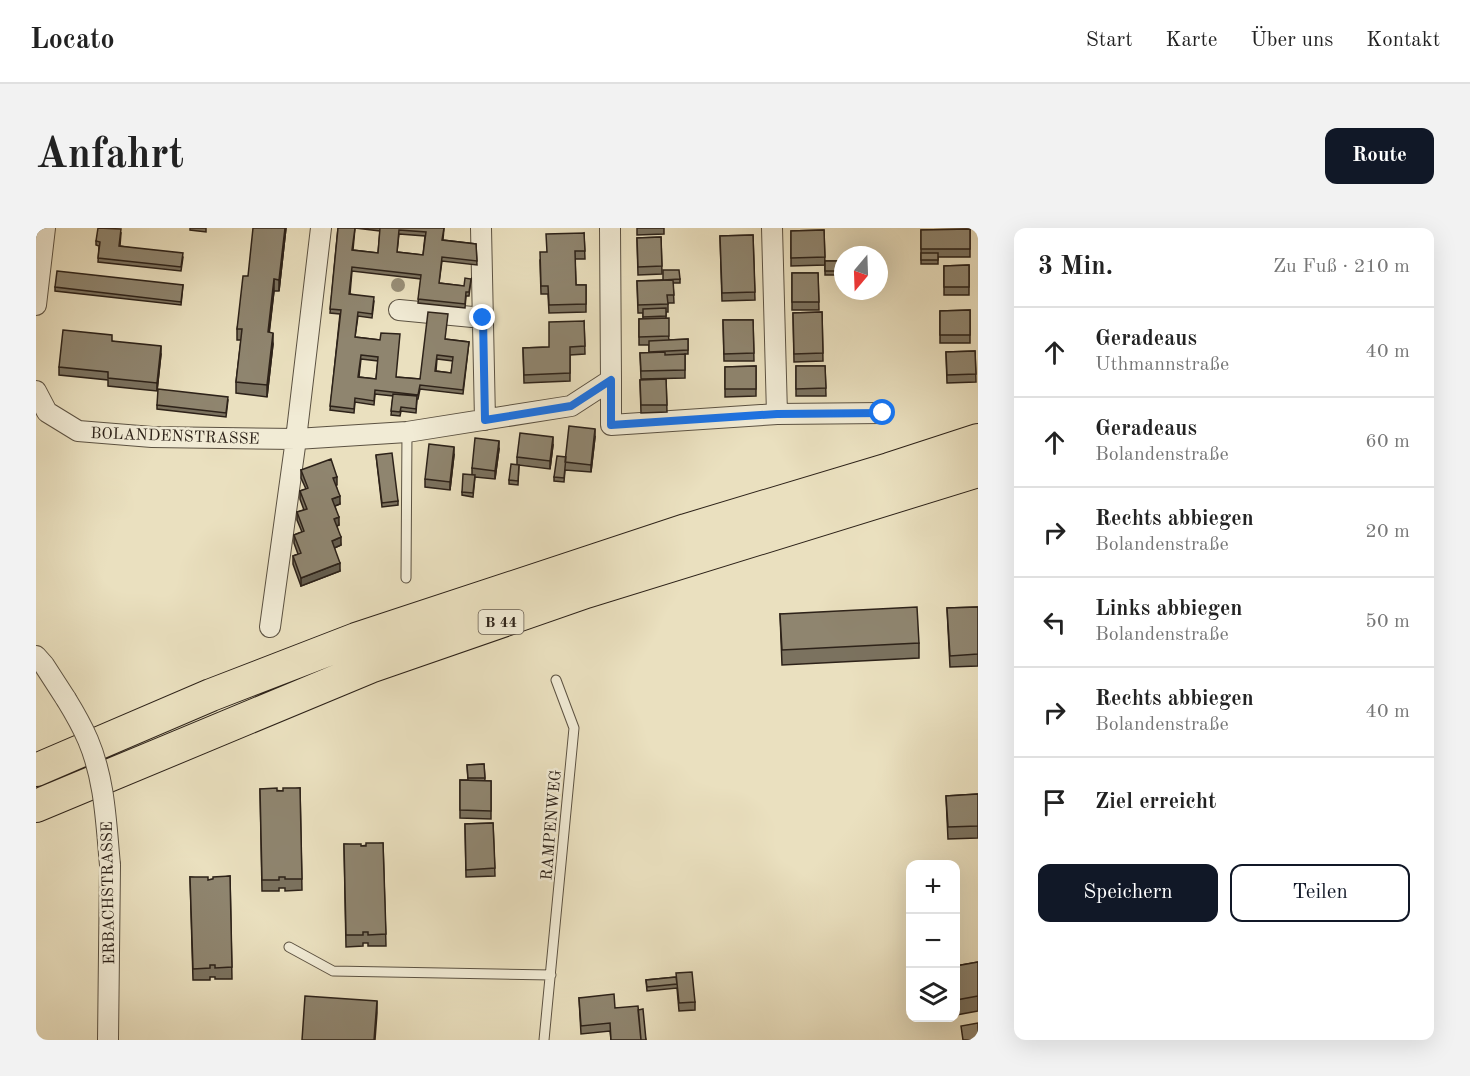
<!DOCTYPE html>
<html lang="de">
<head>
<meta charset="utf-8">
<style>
	:root { --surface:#fff; --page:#f2f2f2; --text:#222; --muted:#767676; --line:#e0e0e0; --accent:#111827 }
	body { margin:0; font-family:"Old Standard TT",serif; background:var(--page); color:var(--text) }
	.controls { position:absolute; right:18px; bottom:18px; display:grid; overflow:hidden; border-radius:12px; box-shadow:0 6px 24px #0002 }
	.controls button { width:54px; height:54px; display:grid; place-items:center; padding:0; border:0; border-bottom:2px solid var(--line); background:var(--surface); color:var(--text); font:30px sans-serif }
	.compass { position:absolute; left:798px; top:18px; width:54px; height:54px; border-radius:50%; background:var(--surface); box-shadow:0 6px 24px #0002; rotate:199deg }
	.stop { position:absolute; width:18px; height:18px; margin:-14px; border:4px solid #1a73e8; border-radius:50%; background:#fff }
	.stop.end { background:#1a73e8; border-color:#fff; box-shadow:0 2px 6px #0008 }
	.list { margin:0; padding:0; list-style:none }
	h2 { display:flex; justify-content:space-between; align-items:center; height:78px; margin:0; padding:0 24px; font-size:26px }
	h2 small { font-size:20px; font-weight:400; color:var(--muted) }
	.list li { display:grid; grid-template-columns:39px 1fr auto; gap:18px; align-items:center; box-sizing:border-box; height:90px; padding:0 24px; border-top:2px solid var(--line) }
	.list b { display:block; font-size:22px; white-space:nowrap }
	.list p { margin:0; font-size:20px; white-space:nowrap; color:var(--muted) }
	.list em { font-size:20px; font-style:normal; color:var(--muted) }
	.actions { display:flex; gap:12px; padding:18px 24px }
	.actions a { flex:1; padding:14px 0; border:2px solid var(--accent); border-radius:12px; text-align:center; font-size:21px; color:var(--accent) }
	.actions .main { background:var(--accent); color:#fff }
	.icon { flex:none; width:33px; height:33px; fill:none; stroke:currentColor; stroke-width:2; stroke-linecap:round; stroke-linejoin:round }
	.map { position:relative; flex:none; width:942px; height:812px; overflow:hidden; border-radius:12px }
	header { display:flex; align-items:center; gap:36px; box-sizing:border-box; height:84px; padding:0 30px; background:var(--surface); border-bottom:2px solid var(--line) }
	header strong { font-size:28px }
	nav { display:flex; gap:33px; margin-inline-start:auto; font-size:21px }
	.intro { display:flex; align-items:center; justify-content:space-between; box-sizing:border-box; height:144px; padding:0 36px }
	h1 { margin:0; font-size:42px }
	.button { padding:15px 27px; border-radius:12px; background:var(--accent); color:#fff; font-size:21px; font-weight:700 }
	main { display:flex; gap:36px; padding:0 36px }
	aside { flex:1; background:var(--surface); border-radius:12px; box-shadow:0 6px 24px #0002 }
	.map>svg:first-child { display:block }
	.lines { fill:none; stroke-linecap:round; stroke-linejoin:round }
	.service-casing { stroke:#5c5242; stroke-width:11 }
	.minor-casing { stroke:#5c5242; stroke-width:22 }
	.trunk-casing { stroke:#2d2219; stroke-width:34 }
	.service { stroke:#f1ebd5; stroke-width:9 }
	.minor { stroke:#f1ebd5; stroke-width:20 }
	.trunk { stroke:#eae0bf; stroke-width:32 }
	.minor-bridge-casing { stroke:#5c5242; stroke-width:22; stroke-linecap:butt }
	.minor-bridge { stroke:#f1ebd5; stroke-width:20 }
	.tree { fill:#988e77 }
	.wall { fill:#7b725f; stroke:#2d2219; stroke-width:1.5; fill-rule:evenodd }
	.shaded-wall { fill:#645d4e; stroke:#2d2219; stroke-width:1.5 }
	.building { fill:#8f856f; stroke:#2d2219; stroke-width:1.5; fill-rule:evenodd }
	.route { stroke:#1a73e8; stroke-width:8 }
	.labels { text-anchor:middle; stroke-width:5; stroke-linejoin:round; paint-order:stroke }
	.shield { fill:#f1ebd5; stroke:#685e51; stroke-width:1.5 }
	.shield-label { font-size:15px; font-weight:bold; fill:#2d2219 }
	.street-label { font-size:16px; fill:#2d2219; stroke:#f1ebd5 }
</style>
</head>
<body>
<header>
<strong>Locato</strong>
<nav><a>Start</a><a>Karte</a><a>Über uns</a><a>Kontakt</a></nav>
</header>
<div class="intro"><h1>Anfahrt</h1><a class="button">Route</a></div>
<main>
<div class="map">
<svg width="942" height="812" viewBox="0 0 942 812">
	<rect width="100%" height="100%" fill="#eae0bf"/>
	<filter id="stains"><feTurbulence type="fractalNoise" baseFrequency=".00333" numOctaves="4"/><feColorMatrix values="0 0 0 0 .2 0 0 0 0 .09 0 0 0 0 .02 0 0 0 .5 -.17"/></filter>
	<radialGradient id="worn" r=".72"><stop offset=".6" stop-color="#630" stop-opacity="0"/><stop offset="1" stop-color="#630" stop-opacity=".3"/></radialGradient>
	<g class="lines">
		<!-- service casing -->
		<g class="service-casing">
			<path id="service" d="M370,350L371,204
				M253,719L297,743L515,747
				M508,812L538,500L520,452"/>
		</g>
		<!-- minor casing -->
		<g class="minor-casing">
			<path id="minor" d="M445,0L449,192
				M574,0L575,152
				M736,0L741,186
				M0,77L9,0
				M363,82L447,90
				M0,163L11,184L42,203L116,209L260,211L371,204L535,178L575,152V197L741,186L847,185
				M234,399L260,211L285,0
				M0,428L8,437L30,471
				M72,812L74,637"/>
		</g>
		<!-- trunk casing -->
		<g class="trunk-casing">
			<path id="trunk" d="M0,542L175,467L320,411L650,302L853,241L942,212
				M0,578L334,439L550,364L942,243"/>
		</g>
		<!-- service -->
		<use href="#service" class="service"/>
		<!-- minor -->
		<use href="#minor" class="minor"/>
		<!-- trunk -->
		<use href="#trunk" class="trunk"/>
		<!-- minor-bridge casing -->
		<g class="minor-bridge-casing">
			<path id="minor-bridge" d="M30,471C38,484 46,498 52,512C69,552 70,595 74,637"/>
		</g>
		<!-- minor-bridge -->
		<use href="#minor-bridge" class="minor-bridge"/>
	</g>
	<!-- trees -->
	<circle class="tree" cx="362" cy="57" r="7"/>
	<!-- wall -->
	<path class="wall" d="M154,0H170V4L154,2Z
		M250,0L243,63H238L233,104L237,116L231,169L200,165V154L205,112H201V101L212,48Z
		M302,0H408L407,12L440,16L441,37L406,33L403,55L428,58L435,51L433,68H430L429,80L382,75L385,51L316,43L314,66L338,73L336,90L322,88L319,109L344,112L360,149L384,151L409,111L433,114L427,166L384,161L382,171H381L380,185L365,183L364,188L355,187L357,168L339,166L338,177L319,174L318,185L294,182L304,86L294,85ZM319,0L344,3L342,25L317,22ZM363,6L389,8L387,27L361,24ZM325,131L342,133L340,151L323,149ZM401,131L417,133L415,145L400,143Z
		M601,0H628V6L601,7Z
		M934,1V29H902V36H885V2Z
		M788,2L789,37L755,38V3Z
		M85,5L84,18L147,29L145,43L62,34L63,18L60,17V13Z
		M548,5L549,31H539L540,57H550V84L513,85L512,66H505L504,32L511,24Z
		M717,7L719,72L686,73L684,8Z
		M625,9L626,46L602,47L601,10Z
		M789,33H805V47H789Z
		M933,37V67H908V38Z
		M756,45H782L783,82H756Z
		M644,51V55H637L638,75H632V84H630V90L633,112L652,111V126H649V150L605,151L604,125H613V117H603V91H607V85H602L601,53Z
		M147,57L145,77L19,63V59Z
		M934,82V115H904V83Z
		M786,84L787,133L758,134L757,85Z
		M687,92H717L718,133H688Z
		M548,93L549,126L534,127V153L488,155L487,120L513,119Z
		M76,113L125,126L121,163L72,158V152L23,147V139Z
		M939,123L940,154L911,155L910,124Z
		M720,138V168L689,169V139Z
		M760,138H789L790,168H760Z
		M630,151L631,184L605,185L604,152Z
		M192,172L190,189L121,181V177Z
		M559,209L555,244L529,242L528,254L518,253V249L530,229Z
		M517,217L514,241L483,237L482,257L473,256V252L481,237V229Z
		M463,221L459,251L439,249L437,269L426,267V264L436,247V240Z
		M340,227L362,273V277L346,279Z
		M418,227L414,262L389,259V251Z
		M265,242L301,257H300L304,276L299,278L303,297L301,298L305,317L298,320L304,343L265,358L257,336V328L262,326L258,315V307L266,304L261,292V284L268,282L264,271V263L270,261L265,250Z
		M942,379V438L914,439L911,380Z
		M744,386L883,415V430L746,437Z
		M448,536L449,553H455V591L424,590V552H432L431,537Z
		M264,560L266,662L249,663V660H243V663H226L224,561L247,563Z
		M942,566V610L912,611L910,568Z
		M457,595L459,648L430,649L429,596Z
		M347,615L350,718H332V715H327V718L310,719L308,616L325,618Z
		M194,648L196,751H179V749H174V752H157L154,649L172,652Z
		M942,734V783L920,787V738Z
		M640,749L659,774V782L643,783L641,760L611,763L610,752Z
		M543,770L579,780L602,782L610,812H575L574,803L545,806Z"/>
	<!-- shaded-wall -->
	<path class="shaded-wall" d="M249,0H250L243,63V52Z
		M238,51V63L232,116V104Z
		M237,105V116L231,169V157Z
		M125,118V126L121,163V155Z
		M559,201V209L555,244V237Z
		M517,209V217L514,241V233Z
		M463,213V221L459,251V243Z
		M418,219V227L414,262V254Z
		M301,249V257L297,258V250Z
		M304,268V276L296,279V271Z
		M303,289V297L298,299V291Z
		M305,309V317L296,321V313Z
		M304,335V343L265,358V350Z
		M341,773V785L339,812H338Z"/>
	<!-- building -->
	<path class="building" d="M62,0L85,1L83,18L147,25L145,39L62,30L64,14L60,13Z
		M217,0H249L243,52L238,51L232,104L237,105L231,157L200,154L206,101H201L207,48H212Z
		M302,0H319L316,22L342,25L344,0H408L406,12L440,16L441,33L406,29L403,55L428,58L429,50L435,51L433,64H430L429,76L382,71L385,47L316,39L313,66L338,69L336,86L322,84L319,109L344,112L345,105L364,106L360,149L384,151L392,84L412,86L409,111L433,114L427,162L384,157L382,167L339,162L338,173L319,170L318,181L294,178L305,82L294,81ZM363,2L390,4L387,27L361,24ZM325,127L342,129L340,151L322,149ZM401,127L417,129L415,145L399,143Z
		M934,1V21H885V2Z
		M788,2L789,29L755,30V3Z
		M548,5L549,23H539L540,57H550V76L513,77L512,58H505L504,24H511L510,6Z
		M717,7L719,64L686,65L684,8Z
		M625,9L626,38L602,39L601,10Z
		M885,25H902V32H885Z
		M789,33H805V43H789Z
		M933,37V59H908V38Z
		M627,42H643L644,51L627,52Z
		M21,43L147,57L145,74L19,59Z
		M756,45H782L783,74H756Z
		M637,52L638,67H631L632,76L602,77L601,53Z
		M630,80V88L607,89V81Z
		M934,82V107H904V83Z
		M786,84L787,125L758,126L757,85Z
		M633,90V108L603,109V91Z
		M687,92H717L718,125L688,126Z
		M548,93L549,118L534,119V145L488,147L487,120L513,119V94Z
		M27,102L76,107V113L125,118L121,155L72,150V144L23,139Z
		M652,111V122L613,124V113Z
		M939,123L940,146L911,147L910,124Z
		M629,124V127L649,126V142L605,143L604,125Z
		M720,138V161H689V139Z
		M760,138H789L790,160L760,161Z
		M630,151L631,177H605L604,152Z
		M122,161L192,169L190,185L121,177Z
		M357,166L381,168L380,181L365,179L364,184L355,183Z
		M533,198L559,201L555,237L529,234Z
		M484,205L517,209L514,233L481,229Z
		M439,210L463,213L459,243L436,240Z
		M393,216L418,219L414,254L389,251Z
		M356,225L362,273L346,275L340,227Z
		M521,228L530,229L528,250L518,249Z
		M295,231L301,249L297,250L304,268L296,271L303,289L298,291L305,309L296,313L304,335L265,350L257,328L265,325L258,307L268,303L261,284L271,281L264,263L272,260L265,242Z
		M475,236L483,237L482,253L473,252Z
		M427,246L439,247L437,265L426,264Z
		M881,379L883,415L746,422L744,386Z
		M942,379V426L914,428L911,380Z
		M448,536L449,550H432L431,537Z
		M424,552L455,553V583L424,582Z
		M241,560V563H247V560H264L266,651H249V649H243V652H226L224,561Z
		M942,566V598L912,599L910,568Z
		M457,595L459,640L430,642L429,596Z
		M330,615H347L350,706L332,707V704H327V707H310L308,616H325V618H330Z
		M194,648L196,739L179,740V737H174V740L157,741L154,649H172V652L177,651V649Z
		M942,734V768L920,772V738Z
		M656,744L659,774L643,775L640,745Z
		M640,749L641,756L611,759L610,752Z
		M578,766L579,780L602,778L605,812H575L574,795L545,798L543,770Z
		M269,768L341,773L338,812H266Z
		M607,781L610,812H605L602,782Z
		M942,795V812H927L925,798Z"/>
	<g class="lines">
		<!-- route -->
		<path class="route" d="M447,90L449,192L535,178L575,152V197L741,186L847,185"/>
	</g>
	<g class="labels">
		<!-- shield labels -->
		<rect class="shield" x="442.5" y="382" width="45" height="24" rx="4.5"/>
		<g class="shield-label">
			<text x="465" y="399">B 44</text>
		</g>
		<!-- street labels -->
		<g class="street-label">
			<text transform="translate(139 207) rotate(2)" y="6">BOLANDENSTRASSE</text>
			<text transform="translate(514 597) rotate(-85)" y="6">RAMPENWEG</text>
			<text transform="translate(71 665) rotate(-91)" y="6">ERBACHSTRASSE</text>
		</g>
	</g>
	<rect width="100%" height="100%" filter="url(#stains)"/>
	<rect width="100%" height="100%" fill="url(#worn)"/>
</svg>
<div class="controls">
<button>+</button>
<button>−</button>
<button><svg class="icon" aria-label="layers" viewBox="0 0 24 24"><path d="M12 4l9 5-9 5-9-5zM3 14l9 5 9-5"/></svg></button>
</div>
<svg class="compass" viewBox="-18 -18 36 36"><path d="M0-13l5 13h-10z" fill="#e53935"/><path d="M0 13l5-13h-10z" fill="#767676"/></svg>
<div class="stop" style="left:847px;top:185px"></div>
<div class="stop end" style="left:447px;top:90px"></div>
</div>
<aside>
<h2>3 Min.<small>Zu Fuß · 210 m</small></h2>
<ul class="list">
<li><svg class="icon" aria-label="ahead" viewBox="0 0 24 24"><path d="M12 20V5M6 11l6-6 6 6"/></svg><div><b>Geradeaus</b><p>Uthmannstraße</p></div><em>40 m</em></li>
<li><svg class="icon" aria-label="ahead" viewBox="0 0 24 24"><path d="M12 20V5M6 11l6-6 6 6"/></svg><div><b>Geradeaus</b><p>Bolandenstraße</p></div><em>60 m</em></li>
<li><svg class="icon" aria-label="right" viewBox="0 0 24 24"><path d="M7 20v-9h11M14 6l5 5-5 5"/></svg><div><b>Rechts abbiegen</b><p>Bolandenstraße</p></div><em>20 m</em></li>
<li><svg class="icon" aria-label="left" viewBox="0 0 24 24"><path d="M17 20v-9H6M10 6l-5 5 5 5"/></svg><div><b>Links abbiegen</b><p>Bolandenstraße</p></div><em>50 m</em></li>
<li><svg class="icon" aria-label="right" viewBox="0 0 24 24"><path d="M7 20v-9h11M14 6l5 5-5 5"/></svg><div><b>Rechts abbiegen</b><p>Bolandenstraße</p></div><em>40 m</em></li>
<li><svg class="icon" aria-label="arrive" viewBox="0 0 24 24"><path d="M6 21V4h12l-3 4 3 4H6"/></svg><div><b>Ziel erreicht</b></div></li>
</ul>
<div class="actions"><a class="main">Speichern</a><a>Teilen</a></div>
</aside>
</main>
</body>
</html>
